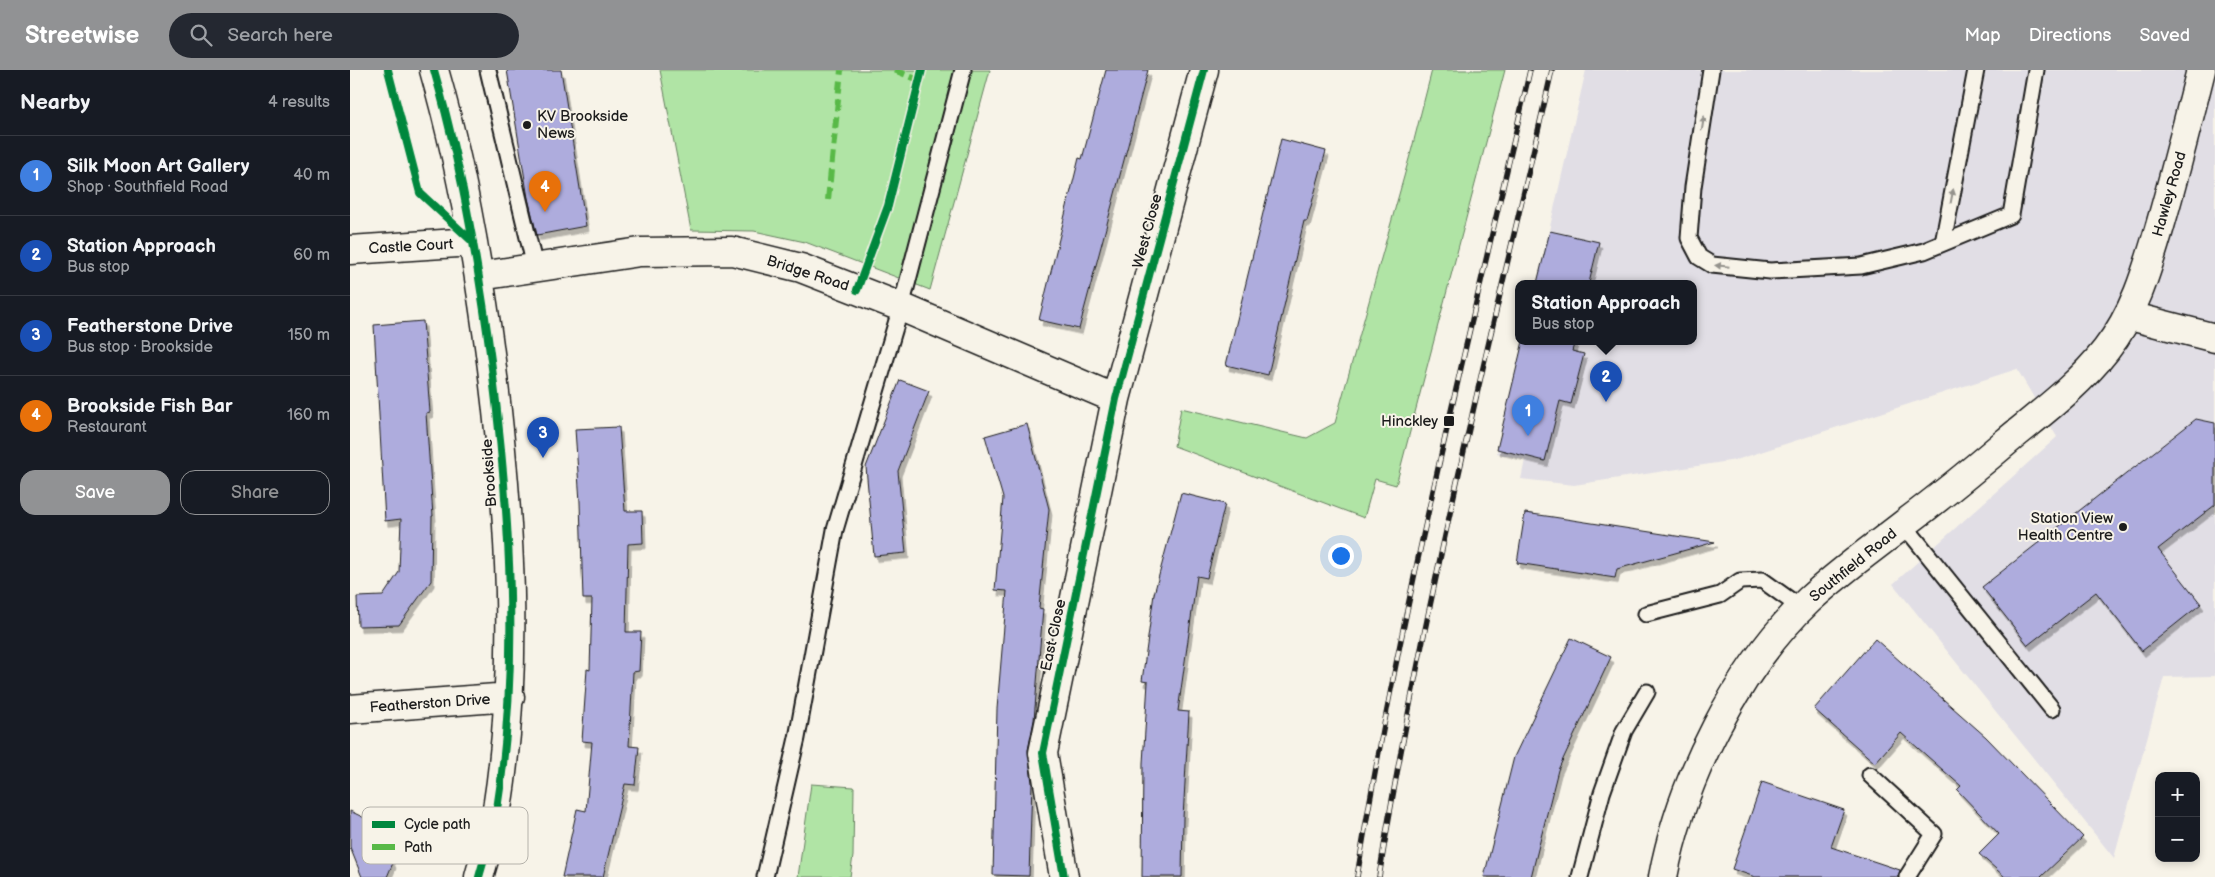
<!DOCTYPE html>
<html lang="en">
<head>
<meta charset="utf-8">
<style>
	:root { --surface:#171b24; --page:#242831; --text:#f1f3f6; --muted:#9ea1a6; --line:#363941; --accent:#919294 }
	body { margin:0; font-family:"Balsamiq Sans",sans-serif; background:var(--page); color:var(--text) }
	.controls { position:absolute; right:15px; bottom:15px; display:grid; overflow:hidden; border-radius:10px; box-shadow:0 2px 8px #0003 }
	.controls button { width:45px; height:45px; display:grid; place-items:center; padding:0; border:0; border-bottom:1px solid var(--line); background:var(--surface); color:var(--text); font:25px sans-serif }
	.you { position:absolute; left:990px; top:485px; width:18px; height:18px; margin:-12px; border:4px solid #fff; border-radius:50%; background:#1a73e8; box-shadow:0 0 0 8px #1a73e833 }
	.badge { display:grid; place-items:center; width:32px; height:32px; border-radius:50%; background:var(--accent); color:#fff; font-size:16px; font-weight:700 }
	.pin { position:absolute; translate:-50% -41px; filter:drop-shadow(0 1px 2px #0008) }
	.pin::after { content:''; position:absolute; top:26px; width:18px; height:15px; background:inherit; clip-path:polygon(0 0,100% 0,50% 100%) }
	.popup { position:absolute; left:1165px; top:210px; width:182px; height:65px; box-sizing:border-box; display:grid; place-content:center; border-radius:10px; background:var(--surface); filter:drop-shadow(0 1px 4px #0005); font-size:16px; white-space:nowrap; color:var(--muted) }
	.popup b { font-size:19px; color:var(--text) }
	.popup::after { content:''; position:absolute; left:50%; top:100%; margin-left:-10px; border:10px solid transparent; border-top-color:var(--surface) }
	.list { margin:0; padding:0; list-style:none }
	h2 { display:flex; justify-content:space-between; align-items:center; height:65px; margin:0; padding:0 20px; font-size:21px }
	h2 small { font-size:16px; font-weight:400; color:var(--muted) }
	.list li { display:grid; grid-template-columns:32px 1fr auto; gap:15px; align-items:center; box-sizing:border-box; height:80px; padding:0 20px; border-top:1px solid var(--line) }
	.list b { display:block; font-size:19px; white-space:nowrap }
	.list p { margin:0; font-size:16px; white-space:nowrap; color:var(--muted) }
	.list em { font-size:16px; font-style:normal; color:var(--muted) }
	.actions { display:flex; gap:10px; padding:15px 20px }
	.actions a { flex:1; padding:11px 0; border:1px solid var(--accent); border-radius:15px; text-align:center; font-size:18px; color:var(--accent) }
	.actions .main { background:var(--accent); color:#fff }
	.icon { flex:none; width:28px; height:28px; fill:none; stroke:currentColor; stroke-width:2; stroke-linecap:round; stroke-linejoin:round }
	.map { position:relative; flex:none; width:1865px; height:807px; overflow:hidden }
	header { display:flex; align-items:center; gap:30px; box-sizing:border-box; height:70px; padding:0 25px; background:var(--accent); color:#fff }
	header strong { font-size:24px }
	nav { display:flex; gap:28px; margin-inline-start:auto; font-size:18px }
	.search { width:350px; height:45px; background:var(--page); display:flex; align-items:center; gap:12px; box-sizing:border-box; padding:0 18px; border-radius:28px; color:var(--muted); font-size:19px }
	main { display:flex }
	aside { flex:1; background:var(--surface) }
	.map>svg:first-child { display:block }
	.built { fill:#e1dee5 }
	.green { fill:#b0e4a5; stroke:#668060 }
	.building { fill:#aeacdd; stroke:#1c1c1c; filter:url(#shadow) }
	.lines { fill:none; stroke-linecap:round; stroke-linejoin:round }
	.lane-casing { stroke:#1c1c1c; stroke-width:19 }
	.street-casing { stroke:#1c1c1c; stroke-width:31 }
	.secondary-casing { stroke:#1c1c1c; stroke-width:31 }
	.lane { stroke:#f7f3e8; stroke-width:15 }
	.street { stroke:#f7f3e8; stroke-width:28 }
	.secondary { stroke:#f7f3e8; stroke-width:28 }
	.rail-casing { stroke:#1c1c1c; stroke-width:5.5 }
	.rail { stroke:#f7f3e8; stroke-width:4; stroke-dasharray:11; stroke-linecap:butt }
	.quiet { stroke:#58b947; stroke-width:6; stroke-dasharray:12 6; stroke-linecap:butt }
	.cycleway-casing { stroke:#f7f3e8; stroke-width:11 }
	.cycleway { stroke:#00873e; stroke-width:8 }
	.oneway { fill:#94928c }
	.poi-dot { fill:#1c1c1c; stroke:#f7f3e8; stroke-width:2 }
	.labels { text-anchor:middle; stroke-width:4; stroke-linejoin:round; paint-order:stroke }
	.poi-label { font-size:15px; fill:#1c1c1c; stroke:#f7f3e8; text-anchor:end }
	.street-label { font-size:15px; fill:#1c1c1c; stroke:#f7f3e8 }
	.key { fill:#f7f3e8; stroke:#b5b2ab; stroke-width:1 }
	.key-label { font-size:14px; fill:#1c1c1c }
</style>
</head>
<body>
<header>
<strong>Streetwise</strong>
<div class="search"><svg class="icon" aria-label="search" viewBox="0 0 24 24"><circle cx="10" cy="10" r="6"/><path d="M15 15l6 6"/></svg>Search here</div>
<nav><a>Map</a><a>Directions</a><a>Saved</a></nav>
</header>
<main>
<aside>
<h2>Nearby<small>4 results</small></h2>
<ul class="list">
<li><span class="badge" style="background:#3f7fe0">1</span><div><b>Silk Moon Art Gallery</b><p>Shop · Southfield Road</p></div><em>40 m</em></li>
<li><span class="badge" style="background:#1a4fb4">2</span><div><b>Station Approach</b><p>Bus stop</p></div><em>60 m</em></li>
<li><span class="badge" style="background:#1a4fb4">3</span><div><b>Featherstone Drive</b><p>Bus stop · Brookside</p></div><em>150 m</em></li>
<li><span class="badge" style="background:#e8710a">4</span><div><b>Brookside Fish Bar</b><p>Restaurant</p></div><em>160 m</em></li>
</ul>
<div class="actions"><a class="main">Save</a><a>Share</a></div>
</aside>
<div class="map">
<svg width="1865" height="807" viewBox="0 0 1865 807">
	<defs>
		<filter id="shadow"><feDropShadow dx="3" dy="5.5" stdDeviation="0" flood-color="#0004"/></filter>
	</defs>
	<rect width="100%" height="100%" fill="#f7f3e8"/>
	<filter id="ink" filterUnits="userSpaceOnUse"><feTurbulence type="fractalNoise" baseFrequency=".02" numOctaves="2"/><feDisplacementMap in="SourceGraphic" scale="10" xChannelSelector="R" yChannelSelector="G"/><feConvolveMatrix kernelMatrix="1 2 1 2 8 2 1 2 1" color-interpolation-filters="sRGB"/></filter>
	<g filter="url(#ink)">
		<!-- built -->
		<path class="built" d="M1236,0H1865V606L1814,607L1764,788L1543,514L1707,367L1667,299L1386,390L1224,415L1171,409L1175,390L1147,383L1173,271H1344V213H1187Z"/>
		<!-- green -->
		<path class="green" d="M310,0H640L580,220L455,172L404,161L341,160Z
			M1082,0H1155L1046,415L1025,409L1014,448L824,376L831,338L957,368L985,353L1062,78Z
			M461,714L504,717L503,786L500,807H448Z"/>
		<!-- building -->
		<path class="building" d="M157,0H211L236,156L187,165L178,128Z
			M756,0H798L729,259L689,250L729,88L732,89Z
			M931,69L976,81L957,151H954L918,305L876,295Z
			M1200,161L1249,172L1239,213H1187Z
			M73,251L80,342L76,343L83,446H82L81,511L49,555L8,556L7,527L33,526L49,502L51,449L35,451L24,255Z
			M1173,271H1225L1222,281L1234,284L1221,334L1210,331L1195,391L1147,379Z
			M550,310L579,321L548,401L556,483L524,486L516,397Z
			M1846,349L1865,353V435L1808,479L1851,534L1792,581L1746,522L1678,575L1632,517Z
			M677,354L699,439L689,538L693,539L684,650L678,680L682,713L679,806L643,805L647,639L657,521L645,520L653,428L635,366Z
			M269,357L275,441H292L293,473L278,474L277,520L276,562H291L289,601L283,602L279,676L289,677L285,715L275,714L253,807H212L227,739L236,741L242,672L232,671L237,599L240,600L242,529H233L230,432L225,359Z
			M831,423L875,434L857,508L847,506L828,641L839,642L833,748L832,807H792L793,693L798,612L792,611L804,524Z
			M1175,443L1203,447L1365,472L1267,499L1265,508L1167,493Z
			M1221,568L1261,587L1208,700L1181,807H1134L1164,687Z
			M1525,569L1636,667L1733,767L1691,807H1655L1629,784L1649,764L1607,720L1611,716L1551,663L1525,693L1464,639Z
			M1412,712L1494,740L1481,777L1550,800L1548,807H1405L1382,799Z
			M0,741L25,753L43,793L37,807H12L0,777Z"/>
		<g class="lines">
			<!-- lane casing -->
			<g class="lane-casing">
				<path id="lane" d="M138,0L185,197
					M1361,0L1343,117L1339,168L1349,187L1362,195L1420,201L1511,196L1574,181L1661,145L1686,0
					M1593,173L1626,0
					M1554,455L1702,639
					M1296,544L1370,525L1390,511L1412,510L1451,538
					M1520,705L1584,764L1557,807
					M415,807L447,668L485,460L551,237L613,0
					M1230,807L1252,723L1274,661L1297,622"/>
			</g>
			<!-- street casing -->
			<g class="street-casing">
				<path id="street" d="M84,0C112,97 129,197 142,298C160,444 170,594 147,739C143,762 135,785 129,807
					M0,180L123,172
					M130,206L290,182L382,181L451,198L551,237L766,329
					M1780,246L1865,268
					M0,639L160,627
					M714,807L693,683L766,329L854,0"/>
			</g>
			<!-- secondary casing -->
			<g class="secondary-casing">
				<path id="secondary" d="M1313,807C1331,711 1388,597 1459,530C1489,502 1522,479 1554,454C1589,428 1623,400 1656,372C1691,343 1728,316 1756,280C1785,243 1797,200 1810,156C1825,104 1838,52 1851,0"/>
			</g>
			<!-- lane -->
			<use href="#lane" class="lane"/>
			<!-- street -->
			<use href="#street" class="street"/>
			<!-- secondary -->
			<use href="#secondary" class="secondary"/>
			<!-- rail casing -->
			<g class="rail-casing">
				<path id="rail" d="M1007,807C1051,535 1119,268 1180,0
					M1029,807C1073,535 1141,268 1202,0"/>
			</g>
			<!-- rail -->
			<use href="#rail" class="rail"/>
			<!-- quiet -->
			<path class="quiet" d="M544,0L571,11
				M478,130L491,0"/>
			<!-- cycleway casing -->
			<g class="cycleway-casing">
				<path id="cycleway" d="M38,0L70,123L123,172
					M84,0C112,97 129,197 142,298C160,444 170,594 147,739C143,762 135,785 129,807
					M507,220L538,136L572,0
					M714,807L693,683L766,329L854,0"/>
			</g>
			<!-- cycleway -->
			<use href="#cycleway" class="cycleway"/>
		</g>
		<!-- one-way arrows -->
		<defs><path id="oneway-solid" d="M-6-.8H1V-3.2L6.5 0L1 3.2V.8H-6Z" transform="scale(1.25)"/></defs>
		<g class="oneway">
			<use href="#oneway-solid" transform="translate(1353 53) rotate(-81)"/>
			<use href="#oneway-solid" transform="translate(1602 126) rotate(-79)"/>
			<use href="#oneway-solid" transform="translate(1372 196) rotate(-174)"/>
		</g>
	</g>
	<!-- markers -->
	<g class="poi-dot">
		<circle cx="177" cy="55" r="5"/>
		<rect x="1093" y="345" width="12" height="12" rx="2.5"/>
		<circle cx="1773" cy="457" r="5"/>
	</g>
	<g class="labels">
		<!-- poi labels -->
		<g class="poi-label">
			<text x="187" y="51" text-anchor="start">KV Brookside<tspan x="187" dy="17">News</tspan></text>
			<text x="1088" y="356">Hinckley</text>
			<text x="1763" y="453">Station View<tspan x="1763" dy="17">Health Centre</tspan></text>
		</g>
		<!-- street labels -->
		<g class="street-label">
			<text transform="translate(1819 124) rotate(-74)" y="5">Hawley Road</text>
			<text transform="translate(797 161) rotate(-75)" y="5">West Close</text>
			<text transform="translate(61 176) rotate(-3)" y="5">Castle Court</text>
			<text transform="translate(458 203) rotate(18)" y="5">Bridge Road</text>
			<text transform="translate(139 403) rotate(-94)" y="5">Brookside</text>
			<text transform="translate(1503 495) rotate(-39)" y="5">Southfield Road</text>
			<text transform="translate(703 565) rotate(-78)" y="5">East Close</text>
			<text transform="translate(80 633) rotate(-4)" y="5">Featherston Drive</text>
		</g>
	</g>
	<!-- legend -->
	<rect x="12" y="737" width="166" height="57" rx="8" class="key"/>
	<rect x="22" y="751" width="23" height="7" fill="#00873e"/>
	<rect x="22" y="774" width="23" height="6" fill="#58b947"/>
	<g class="key-label">
		<text x="54" y="759">Cycle path</text>
		<text x="54" y="782">Path</text>
	</g>
</svg>
<div class="controls">
<button>+</button>
<button>−</button>
</div>
<div class="you"></div>
<div class="pin badge" style="left:1178px;top:366px;background:#3f7fe0">1</div>
<div class="pin badge" style="left:1256px;top:332px;background:#1a4fb4">2</div>
<div class="popup"><b>Station Approach</b>Bus stop</div>
<div class="pin badge" style="left:193px;top:388px;background:#1a4fb4">3</div>
<div class="pin badge" style="left:195px;top:142px;background:#e8710a">4</div>
</div>
</main>
</body>
</html>
